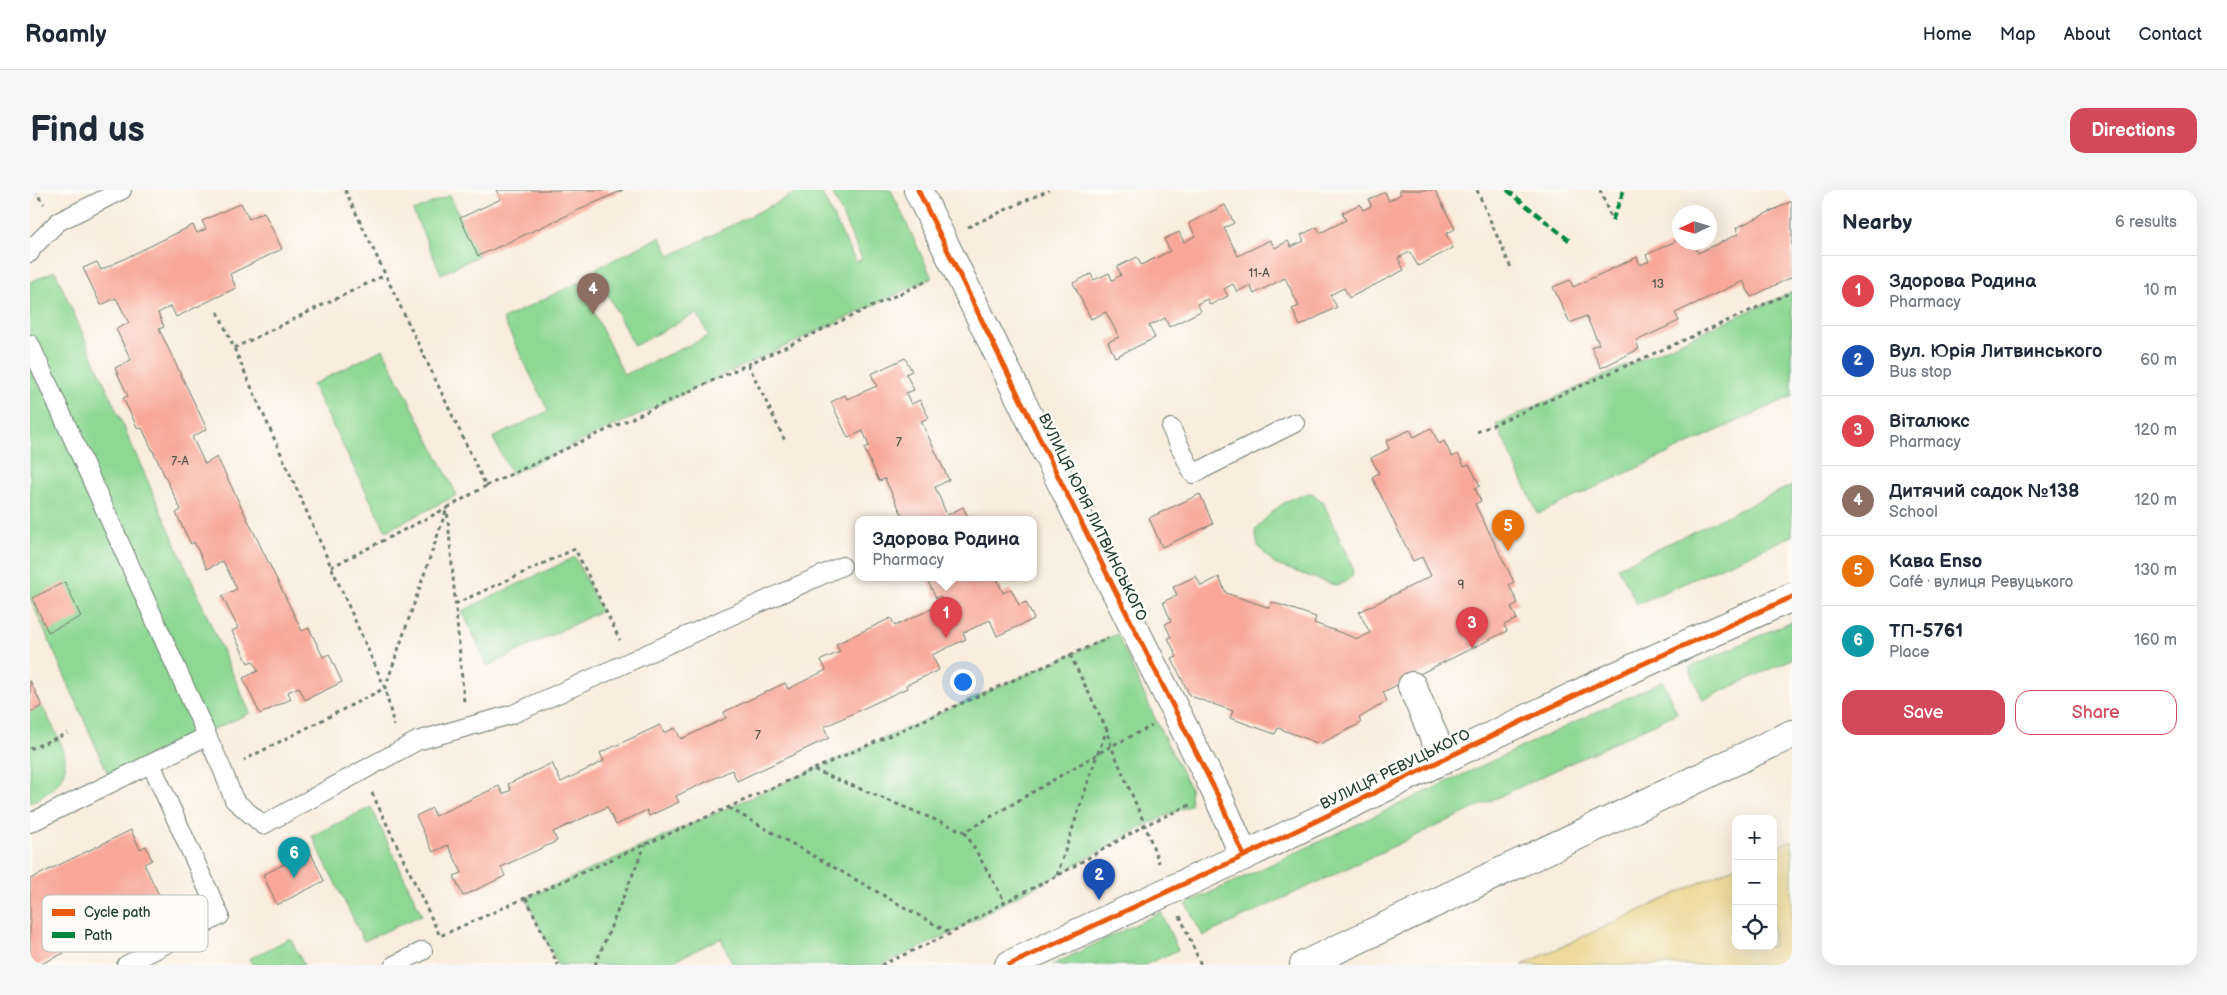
<!DOCTYPE html>
<html lang="en">
<head>
<meta charset="utf-8">
<style>
	:root { --surface:#fff; --page:#f6f6f7; --text:#1f2937; --muted:#747a83; --line:#e0e1e3; --accent:#d1495b }
	body { margin:0; font-family:"Balsamiq Sans",sans-serif; background:var(--page); color:var(--text) }
	.controls { position:absolute; right:15px; bottom:15px; display:grid; overflow:hidden; border-radius:10px; box-shadow:0 5px 20px #0002 }
	.controls button { width:45px; height:45px; display:grid; place-items:center; padding:0; border:0; border-bottom:1px solid var(--line); background:var(--surface); color:var(--text); font:25px sans-serif }
	.compass { position:absolute; left:1642px; top:15px; width:45px; height:45px; border-radius:50%; background:var(--surface); box-shadow:0 5px 20px #0002; rotate:266deg }
	.you { position:absolute; left:932px; top:491px; width:18px; height:18px; margin:-12px; border:4px solid #fff; border-radius:50%; background:#1a73e8; box-shadow:0 0 0 8px #1a73e833 }
	.badge { display:grid; place-items:center; width:32px; height:32px; border-radius:50%; background:var(--accent); color:#fff; font-size:16px; font-weight:700 }
	.pin { position:absolute; translate:-50% -41px; filter:drop-shadow(0 1px 2px #0008) }
	.pin::after { content:''; position:absolute; top:26px; width:18px; height:15px; background:inherit; clip-path:polygon(0 0,100% 0,50% 100%) }
	.popup { position:absolute; left:825px; top:326px; width:182px; height:65px; box-sizing:border-box; display:grid; place-content:center; border-radius:10px; background:var(--surface); filter:drop-shadow(0 1px 4px #0005); font-size:16px; white-space:nowrap; color:var(--muted) }
	.popup b { font-size:19px; color:var(--text) }
	.popup::after { content:''; position:absolute; left:50%; top:100%; margin-left:-10px; border:10px solid transparent; border-top-color:var(--surface) }
	.list { margin:0; padding:0; list-style:none }
	h2 { display:flex; justify-content:space-between; align-items:center; height:65px; margin:0; padding:0 20px; font-size:21px }
	h2 small { font-size:16px; font-weight:400; color:var(--muted) }
	.list li { display:grid; grid-template-columns:32px 1fr auto; gap:15px; align-items:center; box-sizing:border-box; height:70px; padding:0 20px; border-top:1px solid var(--line) }
	.list b { display:block; font-size:19px; white-space:nowrap }
	.list p { margin:0; font-size:16px; white-space:nowrap; color:var(--muted) }
	.list em { font-size:16px; font-style:normal; color:var(--muted) }
	.actions { display:flex; gap:10px; padding:15px 20px }
	.actions a { flex:1; padding:11px 0; border:1px solid var(--accent); border-radius:15px; text-align:center; font-size:18px; color:var(--accent) }
	.actions .main { background:var(--accent); color:#fff }
	.icon { flex:none; width:28px; height:28px; fill:none; stroke:currentColor; stroke-width:2; stroke-linecap:round; stroke-linejoin:round }
	.map { position:relative; flex:none; width:1762px; height:775px; overflow:hidden; border-radius:15px }
	header { display:flex; align-items:center; gap:30px; box-sizing:border-box; height:70px; padding:0 25px; background:var(--surface); border-bottom:1px solid var(--line) }
	header strong { font-size:24px }
	nav { display:flex; gap:28px; margin-inline-start:auto; font-size:18px }
	.intro { display:flex; align-items:center; justify-content:space-between; box-sizing:border-box; height:120px; padding:0 30px }
	h1 { margin:0; font-size:35px }
	.button { padding:12px 22px; border-radius:15px; background:var(--accent); color:#fff; font-size:18px; font-weight:700 }
	main { display:flex; gap:30px; padding:0 30px }
	aside { flex:1; background:var(--surface); border-radius:15px; box-shadow:0 5px 20px #0002 }
	.map>svg:first-child { display:block }
	.green { fill:#8ed894; stroke:#568a64 }
	.sand { fill:#eeda9e; stroke:#868c69 }
	.building { fill:#f8a798 }
	.lines { fill:none; stroke-linecap:round; stroke-linejoin:round }
	.service-casing { stroke:#6b7b6f; stroke-width:20 }
	.minor-casing { stroke:#6b7b6f; stroke-width:30 }
	.tertiary-casing { stroke:#6b7b6f; stroke-width:30 }
	.path { stroke:#6b7b6f; stroke-width:3; stroke-dasharray:4 4; stroke-linecap:butt }
	.service { stroke:#fff; stroke-width:18 }
	.minor { stroke:#fff; stroke-width:28 }
	.tertiary { stroke:#fff; stroke-width:28 }
	.quiet { stroke:#00873e; stroke-width:4; stroke-dasharray:8 4; stroke-linecap:butt }
	.cycleway-casing { stroke:#fdfcf7; stroke-width:8 }
	.cycleway { stroke:#e8590c; stroke-width:5 }
	.labels { text-anchor:middle; stroke-width:5; stroke-linejoin:round; paint-order:stroke }
	.number-label { font-size:12px; fill:#55584d }
	.street-label { font-size:15px; fill:#1f3d34; stroke:#fdfcf7 }
	.key { fill:#fdfcf7; stroke:#bac3bc; stroke-width:1 }
	.key-label { font-size:14px; fill:#1f3d34 }
</style>
</head>
<body>
<header>
<strong>Roamly</strong>
<nav><a>Home</a><a>Map</a><a>About</a><a>Contact</a></nav>
</header>
<div class="intro"><h1>Find us</h1><a class="button">Directions</a></div>
<main>
<div class="map">
<svg width="1762" height="775" viewBox="0 0 1762 775">
	<rect width="100%" height="100%" fill="#fdfcf7"/>
	<filter id="ink" filterUnits="userSpaceOnUse"><feTurbulence type="fractalNoise" baseFrequency=".02" numOctaves="2"/><feDisplacementMap in="SourceGraphic" scale="10" xChannelSelector="R" yChannelSelector="G"/><feConvolveMatrix kernelMatrix="1 2 1 2 8 2 1 2 1" color-interpolation-filters="sRGB"/></filter>
	<filter id="wash" filterUnits="userSpaceOnUse"><feTurbulence type="fractalNoise" baseFrequency=".0096" numOctaves="4" result="noise"/><feDisplacementMap in="SourceGraphic" scale="20" xChannelSelector="R" yChannelSelector="G"/><feGaussianBlur stdDeviation="1.12" result="paint"/><feColorMatrix in="noise" values="0 0 0 0 0 0 0 0 0 0 0 0 0 0 0 0 0 1.4 0 .05"/><feComposite in="paint" operator="in"/></filter>
	<g filter="url(#wash)">
		<rect width="100%" height="100%" fill="#f9eddd"/>
		<!-- green -->
		<path class="green" d="M772,0H790L826,72L832,69L801,0H861L902,88L481,284L463,248L518,221L473,129L549,92L594,185L679,146L667,123L604,156L565,79L630,47L640,66Z
			M420,5L448,66L411,84L383,21Z
			M25,81L220,523L79,586L0,408V92Z
			M1762,102V206L1508,324L1466,234Z
			M353,159L427,305L356,341L282,195Z
			M1762,295V346L1607,414L1588,377Z
			M1282,303L1293,312L1323,378L1322,387L1307,396L1244,374L1228,356L1225,341C1238,323 1260,304 1282,303Z
			M545,367L571,421L458,476L432,421Z
			M1762,431V469L1673,510L1659,478Z
			M1087,444L1127,533L1160,598L1161,615L1115,635L1027,686L975,712L920,744L851,775H703L691,748L635,775H528L496,708Z
			M1633,491L1647,523L1173,746L1156,714Z
			M12,516C34,559 56,585 0,613V522Z
			M341,617L392,725L334,751L282,646Z
			M1131,722L1148,760L1115,775H1022Z
			M260,748L274,775H223L219,769Z"/>
		<!-- sand -->
		<path class="sand" d="M1762,650V775H1492L1706,676V756H1743V658Z"/>
		<g id="blocks">
			<!-- building -->
			<path class="building" d="M466,0H593L448,66L430,28L471,9Z
				M1369,0H1405L1425,39L1416,44L1423,58L1388,76L1380,62L1368,68L1374,80L1319,108L1314,98L1300,105L1307,117L1270,136L1262,119L1269,116L1255,88L1224,104L1220,95L1207,102L1203,94L1194,99L1198,106L1180,115L1177,109L1167,114L1171,121L1139,137L1135,128L1119,136L1125,148L1085,167L1078,152L1089,147L1076,122L1061,129L1043,93L1061,84L1064,90L1079,83L1082,90L1091,85L1087,77L1107,67L1111,75L1140,61L1134,49L1149,42L1154,52L1165,46L1159,33L1195,15L1204,33L1194,38L1208,66L1240,50L1245,58L1258,51L1261,57L1274,51L1271,45L1287,37L1290,43L1316,30L1312,23L1330,14L1333,20L1341,16L1339,10L1355,2L1359,11L1371,4Z
				M1762,11V87L1721,107L1713,91L1645,123L1649,131L1606,151L1609,159L1571,178L1561,157L1569,154L1556,126L1540,133L1523,97L1540,90L1543,97L1607,67L1610,75L1619,71L1616,65L1650,49V52H1663L1668,63L1708,44L1706,38Z
				M211,13L219,29L234,22L252,59L200,84L206,98L146,127L141,116L128,123L134,137L129,139L177,239L162,247L175,274L187,267L272,441L279,438L293,467L299,464L312,492L275,510L269,497L258,502L261,509L230,524L213,488L228,481L223,471L218,473L202,441L208,438L192,406L207,399L193,371L177,379L164,352L161,354L154,340L146,323L151,320L112,238L108,239L93,208L98,206L85,178L101,170L86,139L99,133L86,108L71,115L53,78L67,72L71,80L163,35L167,43L176,39L172,31Z
				M875,168L882,181L876,184L884,200L876,203L881,214L890,210L899,228L891,231L919,290L905,297L917,325L933,317L939,329H874L855,289L849,291L834,258L839,256L833,241L818,248L801,212L815,205L817,209L847,196L841,184Z
				M1401,238L1409,254L1414,251L1422,267L1428,264L1434,276L1439,274L1450,296L1445,298L1451,311L1445,314L1484,392L1479,395L1488,413L1481,417L1487,429L1474,435L1477,441L1353,502L1357,511L1329,528L1331,533L1290,554L1248,538L1245,544L1200,528L1203,521L1160,506L1142,469L1147,467L1138,448L1141,447L1135,434L1141,431L1133,412L1147,405L1143,397L1166,386L1171,396L1189,387L1196,403L1240,418L1242,412L1286,427L1284,433L1328,449L1340,443L1329,422L1401,386L1392,367L1383,371L1342,287L1349,283L1341,268L1359,259L1356,251L1380,240L1384,247Z
				M1170,304L1183,334L1132,357L1119,328Z
				M896,387H973L967,389L973,403L981,399L989,415L996,412L1004,429L967,446L960,430L933,443L936,449L902,465L909,480L876,495L877,498L794,537L799,548L707,591L702,580L646,606L649,612L619,626L617,620L586,635L577,617L523,642L527,651L471,677L475,686L433,706L424,686L432,683L418,655L403,662L386,626L402,618L405,626L469,596L473,604L481,600L478,594L522,573L531,592L574,571L570,563L630,535L634,543L645,538L651,549L696,528L694,522L755,493L758,499L796,480L791,470L810,462L806,454L861,428L865,436L914,413L910,406L906,408Z
				M35,392L51,427L18,442L2,408Z
				M0,490L12,516L0,522Z
				M101,640L110,659L116,656L122,670L114,674L130,707L120,711L124,720L9,775H0V689Z
				M280,661L294,691L247,715L233,685Z"/>
		</g>
	</g>
	<g filter="url(#ink)">
		<use href="#blocks" fill-opacity="0" stroke="#6b7b6f" stroke-width="1"/>
		<g class="lines">
			<!-- service casing -->
			<g class="service-casing">
				<path id="service" d="M0,63L2,58L28,32L92,0
					M0,154L193,581L204,610L233,635L387,551L483,524L812,376
					M1141,238L1163,284L1265,233
					M0,633L177,546
					M96,775L190,726L121,574
					M364,775L393,761"/>
			</g>
			<!-- minor casing -->
			<g class="minor-casing">
				<path id="minor" d="M888,0L1030,290L1188,606L1214,666
					M1382,496L1414,570
					M979,775L1214,666L1577,490L1762,407"/>
			</g>
			<!-- tertiary casing -->
			<g class="tertiary-casing">
				<path id="tertiary" d="M1274,775L1762,544"/>
			</g>
			<!-- path -->
			<path class="path" d="M4,0L14,14
				M315,0L456,296L417,318L355,498L364,536
				M1447,0L1481,78
				M1570,0L1582,31
				M938,37L1019,0
				M188,122L355,498L214,570
				M204,158L355,85
				M718,174L756,253
				M1447,242L1762,102
				M456,296L899,90
				M301,377L417,318L434,512
				M425,414L545,359L590,450
				M1040,465L1077,540L1081,556L1115,635L1129,673
				M0,559L38,543
				M784,580L935,642L1081,556L1122,536
				M342,603L410,746L1078,448
				M699,618L920,743
				M935,642L975,712
				M1027,685L1067,565L1077,540
				M496,708L528,775
				M1150,726L1171,775
				M565,775L615,655
				M851,775L920,744L975,712L1027,686L1115,635L1160,615"/>
			<!-- service -->
			<use href="#service" class="service"/>
			<!-- minor -->
			<use href="#minor" class="minor"/>
			<!-- tertiary -->
			<use href="#tertiary" class="tertiary"/>
			<!-- quiet -->
			<path class="quiet" d="M1477,0L1540,51
				M1582,31L1594,0"/>
			<!-- cycleway casing -->
			<g class="cycleway-casing">
				<path id="cycleway" d="M888,0L1030,290L1188,606L1214,666
					M979,775L1214,666L1577,490L1762,407"/>
			</g>
			<!-- cycleway -->
			<use href="#cycleway" class="cycleway"/>
		</g>
	</g>
	<g class="labels">
		<!-- number labels -->
		<g class="number-label">
			<text x="1229" y="87">11-А</text>
			<text x="1628" y="98">13</text>
			<text x="869" y="256">7</text>
			<text x="150" y="275">7-А</text>
			<text x="1431" y="399">9</text>
			<text x="728" y="549">7</text>
		</g>
		<!-- street labels -->
		<g class="street-label">
			<text transform="translate(1063 327) rotate(64)" y="5">ВУЛИЦЯ ЮРІЯ ЛИТВИНСЬКОГО</text>
			<text transform="translate(1365 579) rotate(-26)" y="5">ВУЛИЦЯ РЕВУЦЬКОГО</text>
		</g>
	</g>
	<!-- legend -->
	<rect x="12" y="705" width="166" height="57" rx="8" class="key"/>
	<rect x="22" y="719" width="23" height="7" fill="#e8590c"/>
	<rect x="22" y="742" width="23" height="6" fill="#00873e"/>
	<g class="key-label">
		<text x="54" y="727">Cycle path</text>
		<text x="54" y="750">Path</text>
	</g>
</svg>
<div class="controls">
<button>+</button>
<button>−</button>
<button><svg class="icon" aria-label="locate" viewBox="0 0 24 24"><circle cx="12" cy="12" r="6"/><path d="M12 2v4M12 18v4M2 12h4M18 12h4"/></svg></button>
</div>
<svg class="compass" viewBox="-18 -18 36 36"><path d="M0-13l5 13h-10z" fill="#e53935"/><path d="M0 13l5-13h-10z" fill="#747a83"/></svg>
<div class="you"></div>
<div class="pin badge" style="left:916px;top:448px;background:#e0444e">1</div>
<div class="popup"><b>Здорова Родина</b>Pharmacy</div>
<div class="pin badge" style="left:1069px;top:710px;background:#1a4fb4">2</div>
<div class="pin badge" style="left:1442px;top:458px;background:#e0444e">3</div>
<div class="pin badge" style="left:563px;top:124px;background:#8d6e63">4</div>
<div class="pin badge" style="left:1478px;top:361px;background:#e8710a">5</div>
<div class="pin badge" style="left:264px;top:688px;background:#0f9aa8">6</div>
</div>
<aside>
<h2>Nearby<small>6 results</small></h2>
<ul class="list">
<li><span class="badge" style="background:#e0444e">1</span><div><b>Здорова Родина</b><p>Pharmacy</p></div><em>10 m</em></li>
<li><span class="badge" style="background:#1a4fb4">2</span><div><b>Вул. Юрія Литвинського</b><p>Bus stop</p></div><em>60 m</em></li>
<li><span class="badge" style="background:#e0444e">3</span><div><b>Віталюкс</b><p>Pharmacy</p></div><em>120 m</em></li>
<li><span class="badge" style="background:#8d6e63">4</span><div><b>Дитячий садок №138</b><p>School</p></div><em>120 m</em></li>
<li><span class="badge" style="background:#e8710a">5</span><div><b>Кава Enso</b><p>Café · вулиця Ревуцького</p></div><em>130 m</em></li>
<li><span class="badge" style="background:#0f9aa8">6</span><div><b>ТП-5761</b><p>Place</p></div><em>160 m</em></li>
</ul>
<div class="actions"><a class="main">Save</a><a>Share</a></div>
</aside>
</main>
</body>
</html>
